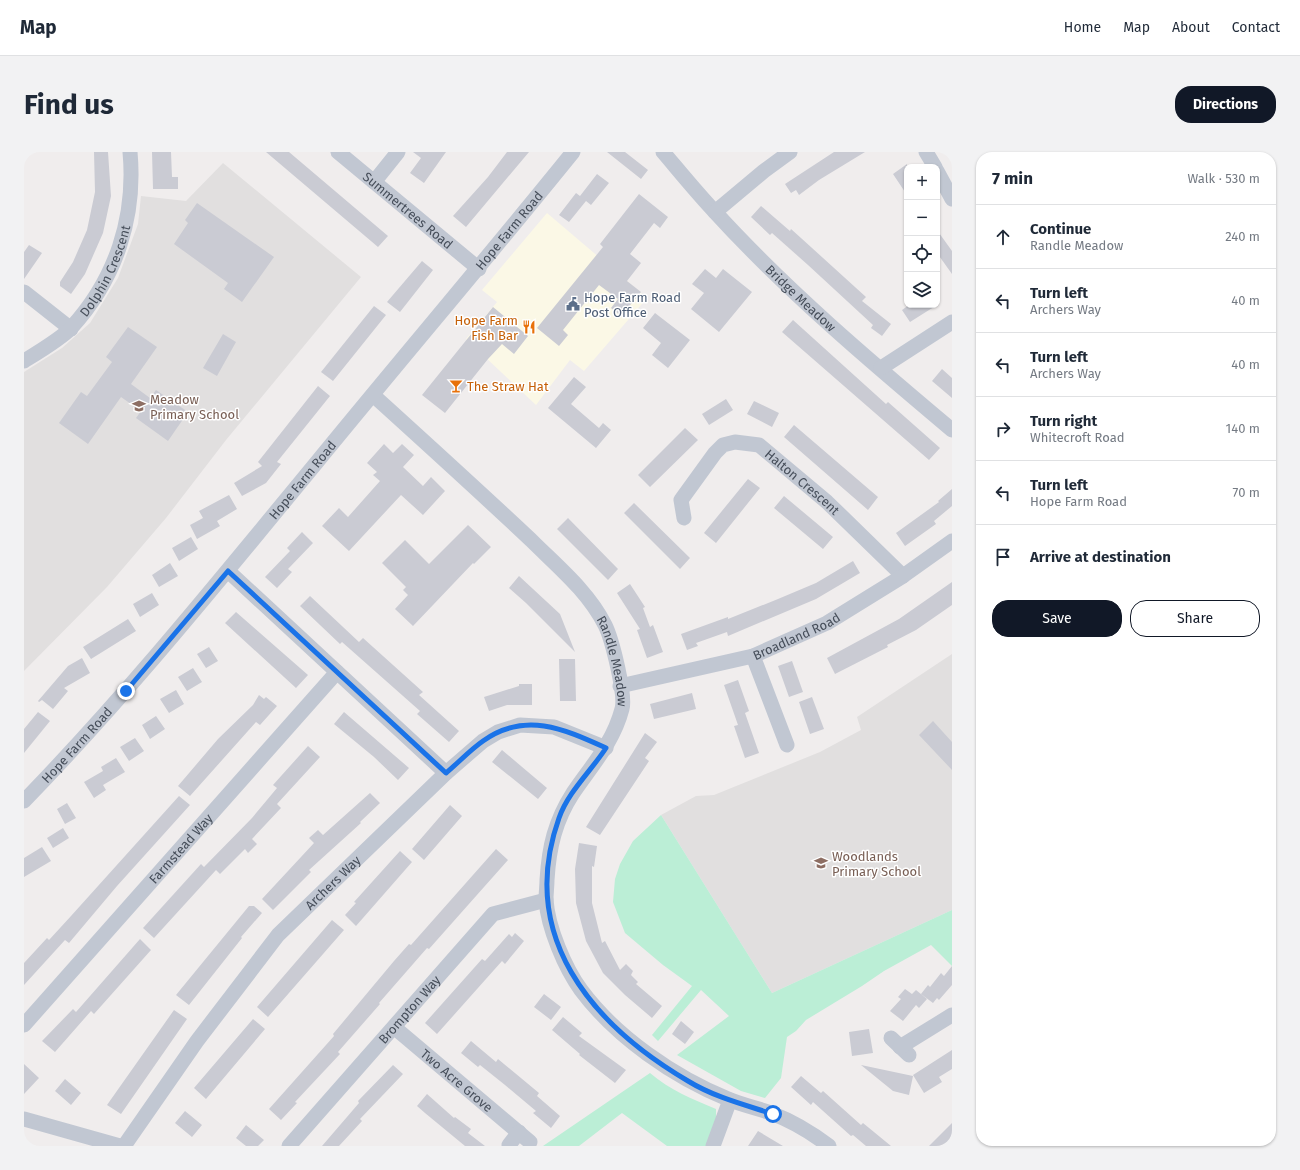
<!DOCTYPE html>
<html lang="en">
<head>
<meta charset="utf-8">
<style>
	:root { --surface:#fff; --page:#f2f2f3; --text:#1f2937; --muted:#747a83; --line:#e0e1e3; --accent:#111827 }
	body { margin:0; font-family:"Fira Sans",sans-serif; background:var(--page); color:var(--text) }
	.controls { position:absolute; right:12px; top:12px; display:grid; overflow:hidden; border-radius:8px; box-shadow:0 1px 3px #0004 }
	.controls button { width:36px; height:36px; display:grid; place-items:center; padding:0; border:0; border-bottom:1px solid var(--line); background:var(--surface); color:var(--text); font:20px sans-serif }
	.stop { position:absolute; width:12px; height:12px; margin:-9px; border:3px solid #1a73e8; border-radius:50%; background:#fff }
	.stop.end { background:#1a73e8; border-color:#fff; box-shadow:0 1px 4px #0008 }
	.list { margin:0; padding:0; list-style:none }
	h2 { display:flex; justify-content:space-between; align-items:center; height:52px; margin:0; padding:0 16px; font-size:17px }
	h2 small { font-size:13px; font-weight:400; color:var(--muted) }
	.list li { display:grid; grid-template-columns:26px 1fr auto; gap:12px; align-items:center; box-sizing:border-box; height:64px; padding:0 16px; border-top:1px solid var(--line) }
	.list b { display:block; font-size:15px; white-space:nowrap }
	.list p { margin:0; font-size:13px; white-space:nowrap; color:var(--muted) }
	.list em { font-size:13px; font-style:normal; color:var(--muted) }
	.actions { display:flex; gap:8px; padding:12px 16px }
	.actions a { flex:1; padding:9px 0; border:1px solid var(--accent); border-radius:16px; text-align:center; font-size:14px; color:var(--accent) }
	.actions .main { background:var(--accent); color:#fff }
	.icon { flex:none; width:22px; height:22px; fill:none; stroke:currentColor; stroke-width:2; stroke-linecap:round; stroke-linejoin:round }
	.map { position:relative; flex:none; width:928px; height:994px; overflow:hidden; border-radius:16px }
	header { display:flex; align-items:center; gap:24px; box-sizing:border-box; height:56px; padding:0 20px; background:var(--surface); border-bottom:1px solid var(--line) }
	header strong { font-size:19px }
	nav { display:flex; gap:22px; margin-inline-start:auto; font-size:14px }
	.intro { display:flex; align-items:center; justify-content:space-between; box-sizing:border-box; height:96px; padding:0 24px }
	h1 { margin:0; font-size:28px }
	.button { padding:10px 18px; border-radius:16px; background:var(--accent); color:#fff; font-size:14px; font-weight:700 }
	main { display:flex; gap:24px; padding:0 24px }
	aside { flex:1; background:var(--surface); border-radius:16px; box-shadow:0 1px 3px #0004 }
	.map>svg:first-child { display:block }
	.commercial { fill:#fbf8e6 }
	.education { fill:#e1dfdf }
	.green { fill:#bbeed6 }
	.building { fill:#cacbd3 }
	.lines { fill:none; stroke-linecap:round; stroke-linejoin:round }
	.minor { stroke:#c1c7d2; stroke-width:15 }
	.route { stroke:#1a73e8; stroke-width:5 }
	.labels { text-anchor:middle; stroke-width:3; stroke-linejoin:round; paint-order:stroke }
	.street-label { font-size:13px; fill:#464e5a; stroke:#fff }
	.service-label { font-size:13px; fill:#4e5e75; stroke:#fff; text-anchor:start }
	.food-label { font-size:13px; fill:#c56008; stroke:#fff; text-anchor:end }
	.education-label { font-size:13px; fill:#785e54; stroke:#fff; text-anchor:start }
</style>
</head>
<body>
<header>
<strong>Map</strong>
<nav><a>Home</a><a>Map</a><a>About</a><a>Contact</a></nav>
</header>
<div class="intro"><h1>Find us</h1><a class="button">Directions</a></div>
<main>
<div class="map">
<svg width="928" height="994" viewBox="0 0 928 994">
	<rect width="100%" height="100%" fill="#f0eded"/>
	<!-- commercial -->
	<path class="commercial" d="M523,61L623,146L560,219L546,208L512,253L442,187L473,150L458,138Z"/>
	<!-- education -->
	<path class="education" d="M199,11L337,125L202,288L142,366L83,435L0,519V220L38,196L66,171L94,126L114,72L117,44L162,49Z
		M928,502V758L748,841L637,663L672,644L690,643L796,600L837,578L833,565Z"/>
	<!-- green -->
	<path class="green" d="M637,663L748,841L928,758V814L907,793L860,819L838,834L782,868L772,879L763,885L757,926L741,946L717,939L653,903L705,864L677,838L634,889L628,883L668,834L639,813L601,781L589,750L591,727L596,712L609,689Z
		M626,921C646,938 668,947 692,957V969L684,994H643L598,961L555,994H519Z"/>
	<!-- building -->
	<path class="building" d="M70,0H84L87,44L79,81L61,122L47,142L36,134V130L49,110L63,78L71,40Z
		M128,0H147L148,25H154V37H129Z
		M242,0H265L364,84L354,95Z
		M389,0H422L400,31L386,21L397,6Z
		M483,0H505L442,75L429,64L464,25Z
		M583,0H601L624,18L617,27Z
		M810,0H841L795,28L775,43L772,38L767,41L761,32Z
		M883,12V43L869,22Z
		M573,22L585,31L567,53L562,49L545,70L535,63L552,41L556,44Z
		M615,42L644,65L636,76L630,71L606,102L617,111L603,129L617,140L597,164L587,156L594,147L575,133L539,178L544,183L535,194L513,176L579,95L576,92Z
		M173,51L250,105L218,150L200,137L204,131L150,92L164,71L161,68Z
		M737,54L766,79L767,77L777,86L842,145L838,149L867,172L858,184L847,176L849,173L784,113L748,81L746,83L727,65Z
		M913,78L928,99V122L913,101Z
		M5,93L18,101L0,127V100Z
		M398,109L409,118L376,160L363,150Z
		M681,117L692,126L699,117L728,140L695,180L667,157L680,141L668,132Z
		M885,153H913L886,170L878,158Z
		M350,154L362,163L309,229L297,220Z
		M469,155L504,184L490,202L478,192L464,207L421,261L398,243Z
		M631,161L666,188L644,216L628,203L637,191L619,176Z
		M769,168L862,252L864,250L916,296L905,308L758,180Z
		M104,175L133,195L107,232L126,246L132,238L164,260L144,289L112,266L117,259L97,245L64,292L35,271L57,240L63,244L88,210L82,205Z
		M199,182L212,190L193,224L179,216Z
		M918,217L928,226V246L908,229Z
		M550,225L562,235L547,252L575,276L579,271L587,278L572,296L524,256Z
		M294,234L306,244L253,310L257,312L242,331L218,344L210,331L238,314L234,310Z
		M702,247L709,258L685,273L678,262Z
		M730,249L755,261L748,275L723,262Z
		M770,273L854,345L844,358L760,285Z
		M661,276L674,288L626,335L614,323Z
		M360,292L369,301L378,292L390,303L379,315L399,334L407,325L421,339L399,363L377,343L325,399L298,374L315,356L324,365L356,329L349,323L353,320L343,311Z
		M724,327L736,336L692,391L680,381Z
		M928,337V354L910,369L912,372L881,394L872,381L915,350L914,349Z
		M205,343L213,357L193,369L196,374L173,387L166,373L179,366L175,359Z
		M760,344L809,385L799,397L750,356Z
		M610,351L666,406L656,417L600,361Z
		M544,366L594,417L584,428L533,377Z
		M444,373L467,395L450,412L449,411L389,474L371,457L384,443L379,438L382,435L358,411L381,388L405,412Z
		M278,380L289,391L264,417L268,420L253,436L241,425L266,399L263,396Z
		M167,385L174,397L155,409L148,396Z
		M829,409L836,421L792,447L704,484L703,480L672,491L674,494L663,498L657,482L704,465V467L754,447L792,431Z
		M146,411L154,424L135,435L128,423Z
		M495,424L536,462L551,500L502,451L485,436Z
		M928,430V453L892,478L863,493L864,495L811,522L803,506L875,467Z
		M606,432L621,455L619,456L626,475L629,473L639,500L623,506L613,478L616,477L593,441Z
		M128,441L135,453L116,465L109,452Z
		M286,444L335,490L339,486L399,540L395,543L435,579L425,590L393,562L396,559L318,490L316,492L276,454Z
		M212,460L284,523L272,536L201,471Z
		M104,467L112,479L67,507L59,495Z
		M185,495L194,509L182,516L173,502Z
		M58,506L66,521L40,536L44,539L29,557L18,548L15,550L14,549L44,514Z
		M535,507H551L552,549H536Z
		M768,509L779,540L765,545L754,514Z
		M169,516L178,530L163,539L154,525Z
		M714,528L725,559L721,561L735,601L721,606L710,574L714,573L700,533Z
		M495,532H508V553H483L465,559L460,545L495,534Z
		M152,538L160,552L145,561L136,547Z
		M668,541L672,557L630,567L626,552Z
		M235,543L240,547L242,545L253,554L236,573L232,570L166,644L154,634L194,587L229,553Z
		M788,545L800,577L786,582L775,550Z
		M14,560L26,569L0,601V577Z
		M320,560L385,616L374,628L350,605L310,572Z
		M132,564L141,577L126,587L118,573Z
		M909,569L928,590V618L895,583Z
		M621,581L633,590L621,606L625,609L576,683L562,675Z
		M111,586L120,599L105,609L96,595Z
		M284,594L296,605L253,652L257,656L228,687L233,692L224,701L221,697L196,722L192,718L130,786L119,776L177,712L180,715L228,666L253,636L249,633Z
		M478,598L523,636L514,647L468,610Z
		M92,606L101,620L79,633L82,638L70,646L60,630L79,619L77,615Z
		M346,641L356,651L336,670L337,671L285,718L287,720L249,758L238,747L290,691L285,686L294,678L299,683Z
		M155,644L166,653L93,734L45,791L41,788L0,833V811L23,786L25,788L47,764Z
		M43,651L52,666L41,672L33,657Z
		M426,653L438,664L400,708L388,697Z
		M39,676L45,686L29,696L23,686Z
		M555,691L573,694L570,715L568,714V751L578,791L581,789L596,818L602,812L609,819L607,823L614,830L612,832L638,854L628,866L601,843L579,821L562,789L552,751L551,717Z
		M18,695L27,709L0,725V706Z
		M472,697L484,708L405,797L403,796L355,851L356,852L314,900L316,902L271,950L273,951L257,968L245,957L310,884L309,882L370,809L385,792L387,793Z
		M376,699L388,710L332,774L321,763L332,751L330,750Z
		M225,754H230L238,761L217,785L218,786L165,853L152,843Z
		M308,768L320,778L244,865L233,855Z
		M491,781L500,789L481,812L478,809L413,882L401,871L458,807L461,809L485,782L488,785Z
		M116,787L127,798L70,862L67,859L31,900L18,889L49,857L52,860Z
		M928,814V833L915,848L913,846L909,851L897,842L904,833L906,835L917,821L920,824Z
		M881,837L888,842L892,838L903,847L895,856L892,853L879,869L866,859L877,847L874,845Z
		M520,842L537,855L527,868L510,855Z
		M150,858L163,867L97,962L83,953Z
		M539,865L558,881L555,884L602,918L591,931L555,903L556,902L528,878Z
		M229,867L241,877L182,947L170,936Z
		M657,869L670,880L661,892L648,882Z
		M845,877L849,901L828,904L825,880Z
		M447,889L472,910L474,907L515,941L513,944L536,964L527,976L509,961L512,959L481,933L456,913L454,915L437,901Z
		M928,898V917L915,925L918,930L900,941L889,923Z
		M0,912L15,926L0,942Z
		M369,913L379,922L336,967L338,969L315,994H298L335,951L334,949Z
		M837,913L889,924L885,943L869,939Z
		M777,924L797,941L799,939L837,973L839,971L867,994H842L829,983L827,984L789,950L787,953L767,935Z
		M41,927L57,941L47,953L31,939Z
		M403,942L430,966L431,965L447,977L444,981L461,994H441L401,961L393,954Z
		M161,959L178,973L168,985L151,971Z
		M928,971V994H905Z
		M222,973L240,988L234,994H222L212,986Z
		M734,979L759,994H724Z"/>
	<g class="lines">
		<!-- minor -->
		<g class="minor">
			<path id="s1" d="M314,0L455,117"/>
			<path id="s2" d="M639,0C656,20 673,41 691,60C762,138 847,210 928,278"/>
			<path d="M902,0L911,15"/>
			<path d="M913,19L928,47"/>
			<path d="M350,30L374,0"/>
			<path d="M691,60L740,19L766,0"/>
			<path d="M0,140L47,177"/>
			<path id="s3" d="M0,209C13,201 38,186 47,176C92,127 112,65 106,0"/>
			<path d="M857,216L928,170"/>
			<path id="s4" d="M349,243C402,291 455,339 507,388C533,414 564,439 581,473C588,487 602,543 598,557C589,591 568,613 549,641C531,669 525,695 523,728C523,734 522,741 522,748C524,776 541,816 557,838C592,885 650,925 704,947C718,953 733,956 747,961C768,969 788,981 805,994"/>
			<path id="s5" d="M660,366L657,348L691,301L699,293L711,290L735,293L803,350L879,424"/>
			<path d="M204,419L422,621"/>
			<path d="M729,504L763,593"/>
			<path id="s6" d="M596,534L729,504L803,471L879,424L928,389"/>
			<path id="s7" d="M0,649C104,542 198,425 293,310C378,206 465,104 549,0"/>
			<path id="s8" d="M0,873L313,520"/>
			<path id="s9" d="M371,876L506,990"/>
			<path d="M867,886L885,903"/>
			<path d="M876,895L928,863"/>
			<path d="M0,967L96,994"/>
			<path d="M485,993L495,980"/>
			<path id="s10" d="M100,994L173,889L254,783L422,621L459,589L474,580L496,573L530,575L582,596"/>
			<path id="s11" d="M265,994L469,762L522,748"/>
			<path d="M689,994L706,948"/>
		</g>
	</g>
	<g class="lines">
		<!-- route -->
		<path class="route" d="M102,539L204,419L422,621C434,611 446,598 459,589C501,559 540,577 582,596C567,619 544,640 535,666C493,784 567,872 664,929C690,945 721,953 749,962"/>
	</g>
	<!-- icons -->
	<defs>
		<g id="civic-bare" transform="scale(1.08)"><path d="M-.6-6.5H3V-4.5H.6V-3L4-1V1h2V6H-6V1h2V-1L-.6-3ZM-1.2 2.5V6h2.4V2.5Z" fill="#5c6f8a" stroke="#fff" stroke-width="2.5" paint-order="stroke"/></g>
		<g id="restaurant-bare" transform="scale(1.08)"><path d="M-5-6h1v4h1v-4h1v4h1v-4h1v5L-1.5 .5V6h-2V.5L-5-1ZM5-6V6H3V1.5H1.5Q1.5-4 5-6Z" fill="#e8710a" stroke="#fff" stroke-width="2.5" paint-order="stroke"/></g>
		<g id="bar-bare" transform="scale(1.08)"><path d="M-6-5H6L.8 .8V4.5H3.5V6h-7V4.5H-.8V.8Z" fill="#e8710a" stroke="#fff" stroke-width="2.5" paint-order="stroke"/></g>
		<g id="school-bare" transform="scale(1.08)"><path d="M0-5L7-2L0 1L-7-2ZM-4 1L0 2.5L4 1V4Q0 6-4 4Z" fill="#8d6e63" stroke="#fff" stroke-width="2.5" paint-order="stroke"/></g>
	</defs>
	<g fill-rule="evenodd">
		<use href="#civic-bare" x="549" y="152"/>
		<use href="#restaurant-bare" x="505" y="175"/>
		<use href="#bar-bare" x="432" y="234"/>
		<use href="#school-bare" x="115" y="254"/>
		<use href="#school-bare" x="797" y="711"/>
	</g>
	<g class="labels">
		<!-- street labels -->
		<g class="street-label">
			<text dy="5" stroke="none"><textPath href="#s1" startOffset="91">Summertrees Road</textPath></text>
			<text dy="5" stroke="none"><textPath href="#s7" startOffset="749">Hope Farm Road</textPath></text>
			<text dy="5" stroke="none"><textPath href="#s3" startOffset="125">Dolphin Crescent</textPath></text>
			<text dy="5" stroke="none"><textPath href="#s2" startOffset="201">Bridge Meadow</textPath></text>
			<text dy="5" stroke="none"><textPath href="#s7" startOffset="425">Hope Farm Road</textPath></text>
			<text dy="5" stroke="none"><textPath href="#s5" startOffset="181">Halton Crescent</textPath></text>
			<text dy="5" stroke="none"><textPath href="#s6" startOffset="184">Broadland Road</textPath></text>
			<text dy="5" stroke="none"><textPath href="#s4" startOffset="365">Randle Meadow</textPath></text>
			<text dy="5" stroke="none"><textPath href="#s7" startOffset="77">Hope Farm Road</textPath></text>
			<text dy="5" stroke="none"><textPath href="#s8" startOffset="236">Farmstead Way</textPath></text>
			<text dy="5" stroke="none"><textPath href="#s10" startOffset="337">Archers Way</textPath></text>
			<text dy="5" stroke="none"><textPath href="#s11" startOffset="182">Brompton Way</textPath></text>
			<text dy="5" stroke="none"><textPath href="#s9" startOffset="81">Two Acre Grove</textPath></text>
		</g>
		<!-- service labels -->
		<g class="service-label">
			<text x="560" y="150">Hope Farm Road<tspan x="560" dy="15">Post Office</tspan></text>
		</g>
		<!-- food labels -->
		<g class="food-label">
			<text x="494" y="173">Hope Farm<tspan x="494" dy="15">Fish Bar</tspan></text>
			<text x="443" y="239" text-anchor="start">The Straw Hat</text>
		</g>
		<!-- education labels -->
		<g class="education-label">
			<text x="126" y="252">Meadow<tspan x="126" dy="15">Primary School</tspan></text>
			<text x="808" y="709">Woodlands<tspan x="808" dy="15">Primary School</tspan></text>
		</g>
	</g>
</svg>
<div class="controls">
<button>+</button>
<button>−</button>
<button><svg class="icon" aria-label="locate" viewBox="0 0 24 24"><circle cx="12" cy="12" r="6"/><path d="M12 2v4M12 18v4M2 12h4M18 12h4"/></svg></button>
<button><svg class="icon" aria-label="layers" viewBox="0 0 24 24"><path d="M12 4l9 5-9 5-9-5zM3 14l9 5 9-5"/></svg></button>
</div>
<div class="stop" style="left:749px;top:962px"></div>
<div class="stop end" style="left:102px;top:539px"></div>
</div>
<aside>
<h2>7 min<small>Walk · 530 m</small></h2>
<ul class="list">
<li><svg class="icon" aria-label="ahead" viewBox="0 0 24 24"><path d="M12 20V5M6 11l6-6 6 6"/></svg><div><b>Continue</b><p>Randle Meadow</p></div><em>240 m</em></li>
<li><svg class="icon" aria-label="left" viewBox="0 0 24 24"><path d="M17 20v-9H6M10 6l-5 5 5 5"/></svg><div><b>Turn left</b><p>Archers Way</p></div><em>40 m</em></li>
<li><svg class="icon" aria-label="left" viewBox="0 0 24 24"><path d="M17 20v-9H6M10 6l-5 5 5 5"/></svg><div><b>Turn left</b><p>Archers Way</p></div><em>40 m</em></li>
<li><svg class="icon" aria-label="right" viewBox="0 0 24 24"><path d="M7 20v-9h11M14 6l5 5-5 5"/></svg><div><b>Turn right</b><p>Whitecroft Road</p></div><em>140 m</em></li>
<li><svg class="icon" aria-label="left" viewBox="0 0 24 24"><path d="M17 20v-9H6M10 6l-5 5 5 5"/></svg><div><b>Turn left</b><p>Hope Farm Road</p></div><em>70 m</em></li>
<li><svg class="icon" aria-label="arrive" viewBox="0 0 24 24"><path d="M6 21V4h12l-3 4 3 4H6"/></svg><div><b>Arrive at destination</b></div></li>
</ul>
<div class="actions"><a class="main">Save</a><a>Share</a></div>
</aside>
</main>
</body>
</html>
